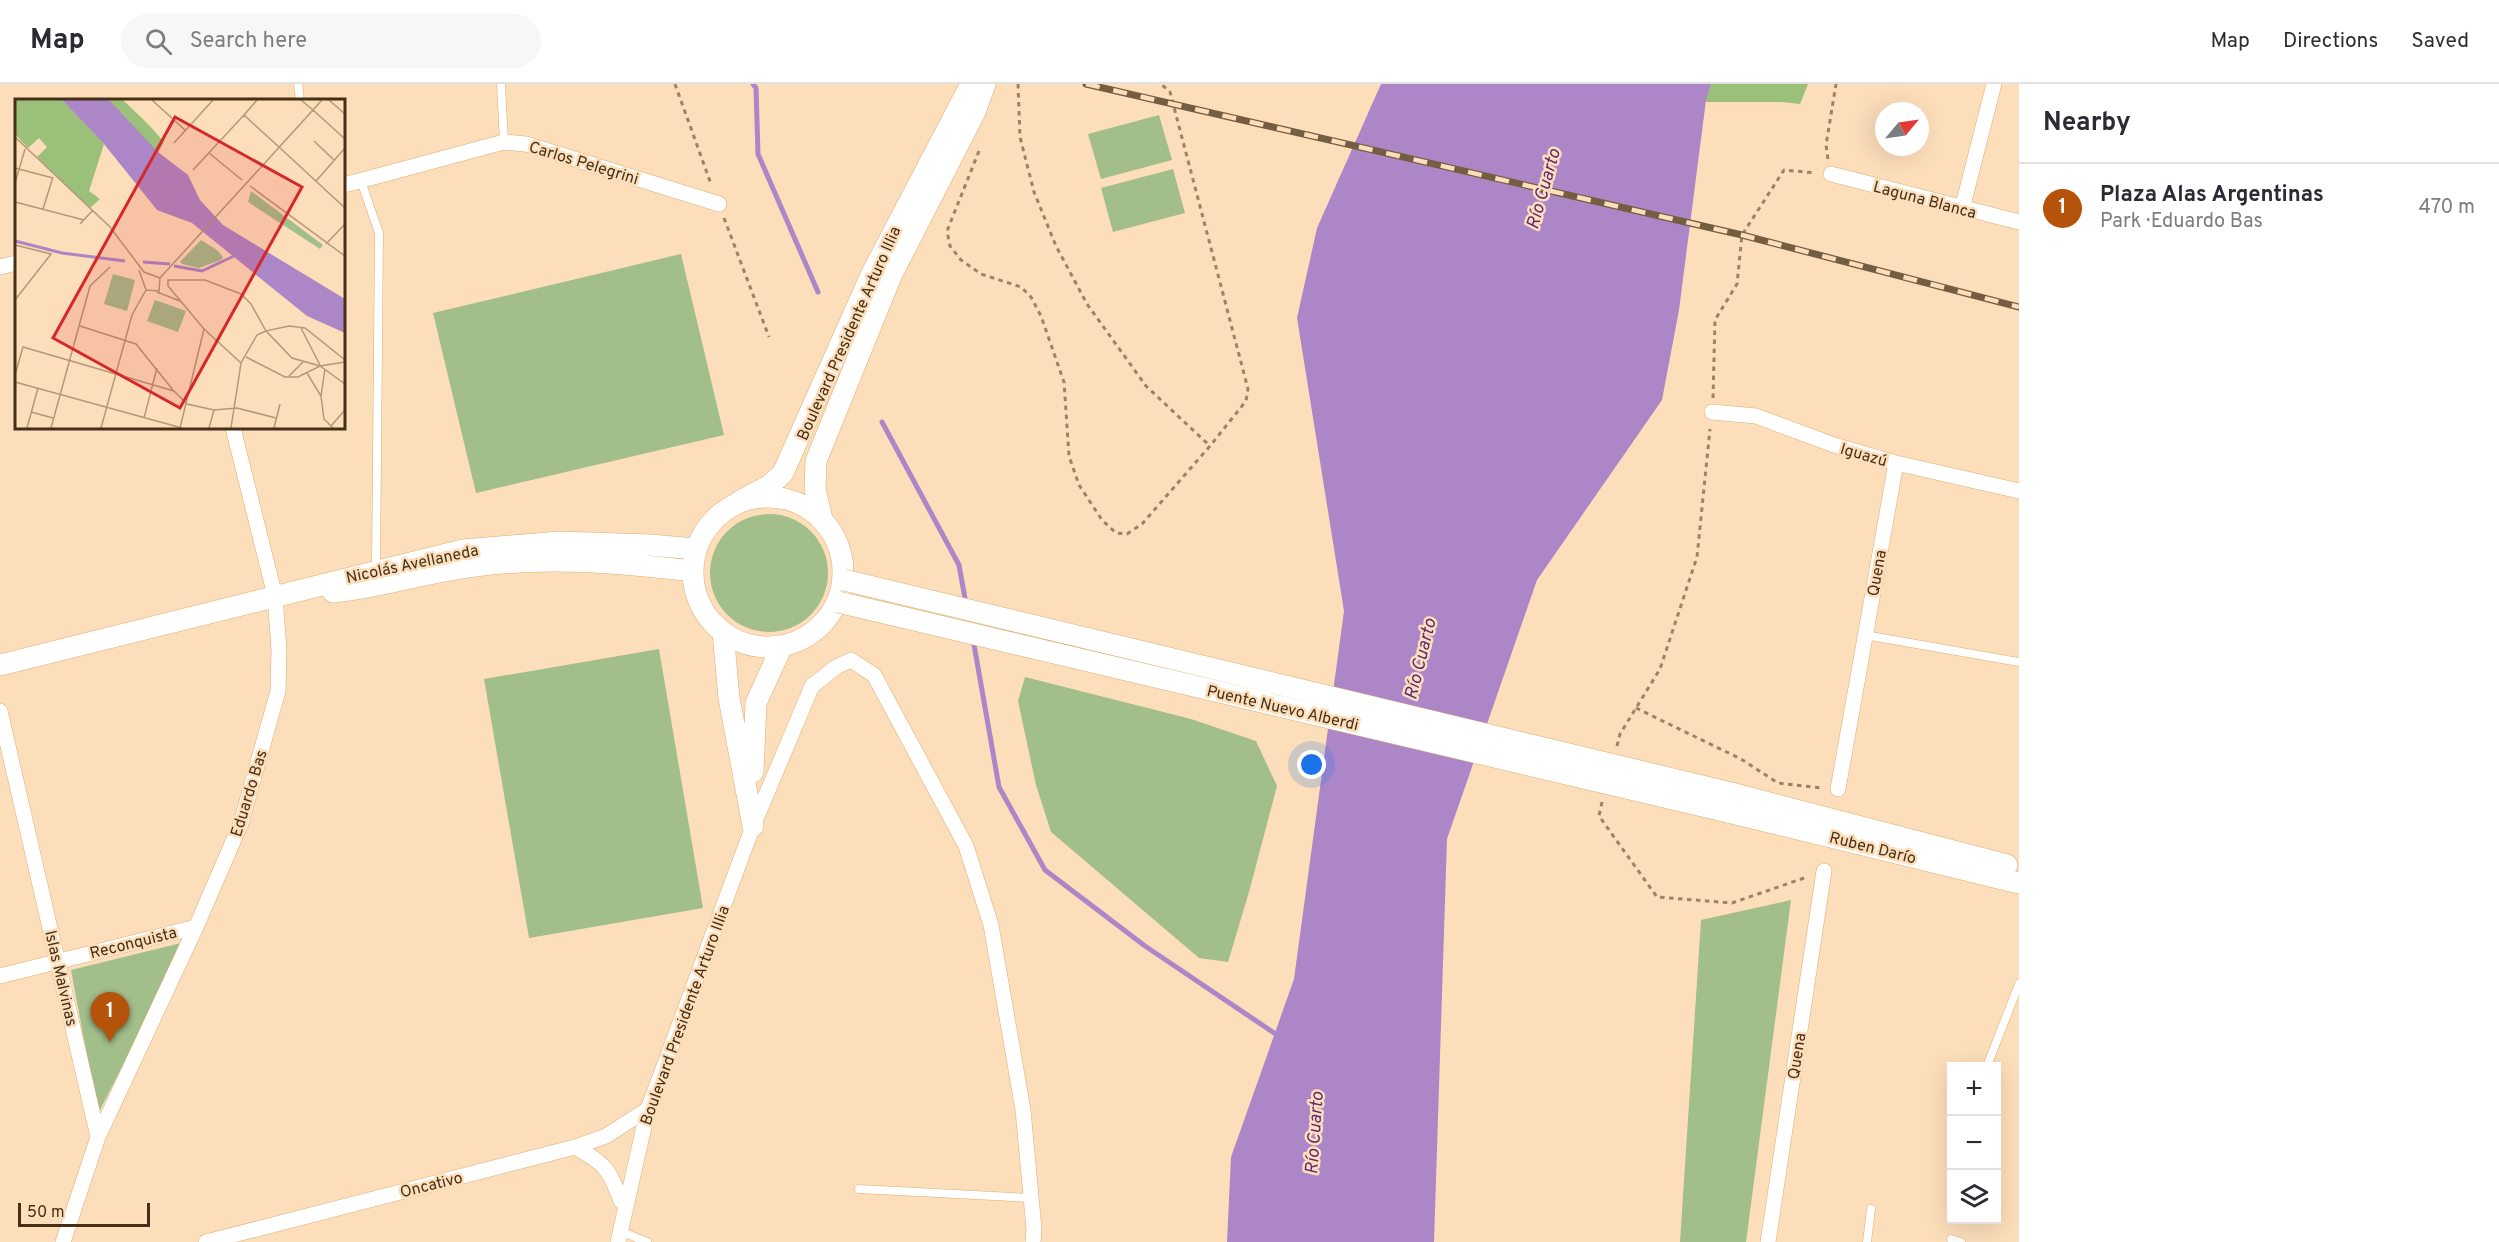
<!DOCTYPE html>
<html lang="en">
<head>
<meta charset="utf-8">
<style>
	:root { --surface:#fff; --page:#f7f7f7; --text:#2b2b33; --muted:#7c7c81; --line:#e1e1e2; --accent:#b45309 }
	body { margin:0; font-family:Overpass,sans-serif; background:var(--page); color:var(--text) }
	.controls { position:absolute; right:18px; bottom:18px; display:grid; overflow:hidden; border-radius:0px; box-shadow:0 6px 24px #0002 }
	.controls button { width:54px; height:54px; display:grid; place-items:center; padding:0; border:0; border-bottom:2px solid var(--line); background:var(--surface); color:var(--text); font:30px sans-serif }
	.compass { position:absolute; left:1875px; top:18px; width:54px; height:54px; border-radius:50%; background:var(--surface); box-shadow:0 6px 24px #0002; rotate:61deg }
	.scale { position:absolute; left:18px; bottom:15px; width:132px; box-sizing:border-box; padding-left:6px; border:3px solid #453017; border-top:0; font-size:16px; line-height:21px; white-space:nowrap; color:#453017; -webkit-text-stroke:4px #fddeba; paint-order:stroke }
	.you { position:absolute; left:1312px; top:681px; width:21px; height:21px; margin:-15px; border:4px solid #fff; border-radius:50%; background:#1a73e8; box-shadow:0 0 0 9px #1a73e833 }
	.badge { display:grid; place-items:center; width:39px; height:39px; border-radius:50%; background:var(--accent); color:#fff; font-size:20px; font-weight:700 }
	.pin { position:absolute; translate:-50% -50px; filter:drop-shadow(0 2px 3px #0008) }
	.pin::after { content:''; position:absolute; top:32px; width:21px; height:18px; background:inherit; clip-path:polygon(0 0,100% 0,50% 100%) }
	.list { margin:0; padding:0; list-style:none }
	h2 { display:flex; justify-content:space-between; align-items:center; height:78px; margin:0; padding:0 24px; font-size:26px }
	h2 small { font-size:20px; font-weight:400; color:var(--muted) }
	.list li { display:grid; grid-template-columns:39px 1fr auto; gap:18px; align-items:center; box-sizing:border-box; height:90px; padding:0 24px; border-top:2px solid var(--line) }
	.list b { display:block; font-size:22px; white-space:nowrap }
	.list p { margin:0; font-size:20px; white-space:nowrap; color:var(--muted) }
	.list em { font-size:20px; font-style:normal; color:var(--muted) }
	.icon { flex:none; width:33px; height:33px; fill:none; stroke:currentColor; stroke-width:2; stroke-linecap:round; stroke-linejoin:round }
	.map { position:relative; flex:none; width:2019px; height:1158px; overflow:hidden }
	header { display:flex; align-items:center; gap:36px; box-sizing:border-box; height:84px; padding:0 30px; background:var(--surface); border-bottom:2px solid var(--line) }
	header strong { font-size:28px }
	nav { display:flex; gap:33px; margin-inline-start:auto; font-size:21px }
	.search { width:420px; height:54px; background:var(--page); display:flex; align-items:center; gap:15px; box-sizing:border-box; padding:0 21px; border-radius:33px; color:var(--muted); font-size:22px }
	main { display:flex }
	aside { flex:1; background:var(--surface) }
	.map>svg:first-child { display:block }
	.green { fill:#a2be8a }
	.forest { fill:#9bc07a }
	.water { fill:#ad86c8 }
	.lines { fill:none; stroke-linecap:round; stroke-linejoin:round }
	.stream { stroke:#ad86c8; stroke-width:5 }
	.lane-casing { stroke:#dfad71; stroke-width:9 }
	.street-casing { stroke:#dfad71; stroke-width:16 }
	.secondary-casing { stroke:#dfad71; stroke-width:22 }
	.path { stroke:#9c8365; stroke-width:3; stroke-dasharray:4.5 4.5; stroke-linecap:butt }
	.lane { stroke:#fff; stroke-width:8 }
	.street { stroke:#fff; stroke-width:15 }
	.secondary { stroke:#fff; stroke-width:21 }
	.rail-casing { stroke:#755d42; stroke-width:7 }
	.rail { stroke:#fddeba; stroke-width:4.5; stroke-dasharray:14; stroke-linecap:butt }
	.secondary-bridge-casing { stroke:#dfad71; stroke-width:22; stroke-linecap:butt }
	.secondary-bridge { stroke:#fff; stroke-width:21 }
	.labels { text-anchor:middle; stroke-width:5; stroke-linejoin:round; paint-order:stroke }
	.street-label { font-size:16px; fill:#453017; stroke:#fddeba }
	.water-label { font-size:18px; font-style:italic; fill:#5b2978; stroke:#fddeba }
	.inset-river { fill:none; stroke:#ad86c8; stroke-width:3 }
	.inset-road { fill:none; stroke:#b39879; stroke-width:1.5 }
	.view { fill:#d62828; fill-opacity:0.15; stroke:#d62828; stroke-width:3 }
	.inset-edge { fill:none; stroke:#453017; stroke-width:3 }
</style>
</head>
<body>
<header>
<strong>Map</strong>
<div class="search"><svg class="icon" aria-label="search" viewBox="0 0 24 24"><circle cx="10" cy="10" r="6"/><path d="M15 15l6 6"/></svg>Search here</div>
<nav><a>Map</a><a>Directions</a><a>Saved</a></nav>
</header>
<main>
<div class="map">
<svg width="2019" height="1158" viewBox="0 0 2019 1158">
	<rect width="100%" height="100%" fill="#fddeba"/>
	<!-- green -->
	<path class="green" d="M1159,31L1172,76L1101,95L1088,50Z
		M1173,85L1185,129L1113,148L1101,104Z
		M681,170L724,351L476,409L433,229Z
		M710 489a59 59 0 1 1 118 0a59 59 0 1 1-118 0Z
		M659,565L703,824L529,854L484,595Z
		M1025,593L1191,635L1256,657L1277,702L1249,808L1228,878L1199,874L1051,748L1036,701L1018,617Z
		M1791,816L1746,1158H1680L1701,836Z
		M185,858L98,1030L71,886Z"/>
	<!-- forest -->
	<path class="forest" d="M1710,0H1808L1800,20L1781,18H1704Z"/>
	<!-- water -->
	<path class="water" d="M1381,0H1711L1706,16L1679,226L1662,316L1537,496L1447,755L1434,1158H1227L1231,1073L1294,895L1344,527L1297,234L1317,144Z"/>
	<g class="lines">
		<!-- stream -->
		<path class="stream" d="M753,0L756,4L758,70L818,208
			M882,338L959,481L966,520
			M973,555L999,703L1045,786L1145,862L1280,953"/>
		<!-- lane casing -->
		<g class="lane-casing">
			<path id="lane" d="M298,0L300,16
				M501,0L504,58
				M361,97L379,149L376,485
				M1865,551L2019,578
				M1987,982L2019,900
				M859,1105L1031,1114
				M620,1147L647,1158
				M1951,1155L1961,1158
				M1867,1158L1871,1125"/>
		</g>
		<!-- street casing -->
		<g class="street-casing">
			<path id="street" d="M1831,90L2019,138
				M344,101L504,58L526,60L719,120
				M1962,125L1994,0
				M0,183L16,179
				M1712,328L1756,332L1834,361L1896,379L2019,407
				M0,627L98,1053L63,1158
				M1838,705L1896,379
				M0,892L196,843
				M98,1053L196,843L241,739L278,607L279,566L275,512L233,344
				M575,1063C605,1080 609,1084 621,1117
				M206,1158L575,1063L606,1052L648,1025
				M618,1158L648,1025L753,742L812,602L836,583L851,576L874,591L966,762L991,841L1023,1026L1034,1145L1033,1158
				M1768,1158L1824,787"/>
		</g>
		<!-- secondary casing -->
		<g class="secondary-casing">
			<path id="secondary" d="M693 488a75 75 0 1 1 150 0a75 75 0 1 1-150 0Z
				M740,417L770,401L783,389L872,189L971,0
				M822,435L815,405L816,377L891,192L975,28L985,0
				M333,508C379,504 422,489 468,483C542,472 618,478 692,487
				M723,548L729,614L753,742
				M0,581L463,466L560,458L650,461L695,465
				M753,688L756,619L782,562
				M1731,709L2007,781
				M1728,728L2019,799"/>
		</g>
		<!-- path -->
		<path class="path" d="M675,0L711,100
			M1018,0L1020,53L1034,108L1056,162L1087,220L1146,302L1210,362
			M979,67L947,147L950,162L961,176L981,190L1021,203L1031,213L1041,232L1064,298L1069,372L1079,401L1102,436L1116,449L1127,450L1142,440L1210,362L1246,317L1248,305L1170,8L1161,0
			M1828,75L1826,61L1836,0
			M724,134L769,253
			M1713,314L1715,236L1737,200L1742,151L1784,86L1816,89
			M1636,624L1741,675L1778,699L1822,704
			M1617,662L1620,650L1660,585L1697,473L1710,345
			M1602,718L1599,732L1657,813L1732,819L1807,793"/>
		<!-- lane -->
		<use href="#lane" class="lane"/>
		<!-- street -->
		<use href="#street" class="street"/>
		<!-- secondary -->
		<use href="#secondary" class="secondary"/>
		<!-- rail casing -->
		<g class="rail-casing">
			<path id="rail" d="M1086,0L1742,151L2019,223"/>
		</g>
		<!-- rail -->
		<use href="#rail" class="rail"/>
		<!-- secondary-bridge casing -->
		<g class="secondary-bridge-casing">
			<path id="secondary-bridge" d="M844,496L1731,709
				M838,518L1728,728"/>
		</g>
		<!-- secondary-bridge -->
		<use href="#secondary-bridge" class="secondary-bridge"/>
	</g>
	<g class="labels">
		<!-- street labels -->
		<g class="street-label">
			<text transform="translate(584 78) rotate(17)" y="6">Carlos Pelegrini</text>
			<text transform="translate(1925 115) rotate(15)" y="6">Laguna Blanca</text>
			<text transform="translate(848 249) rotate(-66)" y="6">Boulevard Presidente Arturo Illia</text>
			<text transform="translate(1864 370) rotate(16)" y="6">Iguazú</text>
			<text transform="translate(412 479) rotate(-12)" y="6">Nicolás Avellaneda</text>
			<text transform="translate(1876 489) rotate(-80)" y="6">Quena</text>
			<text transform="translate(1283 623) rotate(13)" y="6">Puente Nuevo Alberdi</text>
			<text transform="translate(248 709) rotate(-73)" y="6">Eduardo Bas</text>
			<text transform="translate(1873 763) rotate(14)" y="6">Ruben Darío</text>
			<text transform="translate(133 858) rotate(-14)" y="6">Reconquista</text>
			<text transform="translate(62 894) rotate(77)" y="6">Islas Malvinas</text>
			<text transform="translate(684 931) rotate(-70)" y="6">Boulevard Presidente Arturo Illia</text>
			<text transform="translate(1796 972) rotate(-81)" y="6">Quena</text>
			<text transform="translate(431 1100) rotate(-14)" y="6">Oncativo</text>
		</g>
		<!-- water labels -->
		<g class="water-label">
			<text transform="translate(1543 105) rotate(-74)" y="6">Río Cuarto</text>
			<text transform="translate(1420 575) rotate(-76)" y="6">Río Cuarto</text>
			<text transform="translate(1314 1049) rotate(-86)" y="6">Río Cuarto</text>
		</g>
	</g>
	<!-- overview -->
	<g transform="translate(15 15)">
		<rect width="330" height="330" fill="#fddeba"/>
		<path d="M236,92L308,146L305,150L233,103ZM186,141L202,151L208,158L206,161L184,169L167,165L165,163ZM98,175L120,181L112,212L89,205ZM140,201L171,212L163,233L132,222Z" fill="#a2be8a"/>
		<path d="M0,1H47L89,45L74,92L85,100L75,109L22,58L32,48L24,39L13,49L0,35ZM93,1H108L134,26L149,43L143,54Z" fill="#9bc07a"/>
		<path d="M47,1H94L143,53L173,76L185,101L208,126L330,200V234L292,217L177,124L142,111L89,45Z" fill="#ad86c8"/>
		<path class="inset-river" d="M0,142L47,154L110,162M128,163L155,165M159,167L187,172L219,157"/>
		<path class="inset-road" d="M137,1L171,32M242,1L229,16L264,48M307,1L298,11L330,40M314,1L330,15M0,38L95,128L129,173L145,179L144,192L131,191M299,42L319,61M159,44L198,1M264,48L330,109M194,54L227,81M0,69L38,79M178,71L229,16M301,82L330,49M0,84L10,50M235,87L330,157M0,103L69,121M28,110L38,78M65,125L78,111M311,145L330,125M0,146L36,155L0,201M124,171L131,191M145,179L298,11L286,1M142,193L165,202M65,227L121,245L158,291M286,229L305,266M231,258L270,278H283L305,267L330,263M226,264L189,230L153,187V181H190L226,195L236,205L251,232L274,227L290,229L330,261M292,274L306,297L309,320L318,329M0,276L8,248L159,292L172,305L199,311L222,309L261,319M274,277L288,263M0,283L167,329M306,297L310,270M16,313L38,319M129,319L142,269M316,327L330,311M12,329L23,289M36,329L75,187L95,168M86,329L117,216L131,191M165,329L189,230M194,329L199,311M216,329L226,264L242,236L251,232L277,259L305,267L330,285M259,329L265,305"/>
		<path class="view" d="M160,18L287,88L165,309L38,239Z"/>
		<rect width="330" height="330" class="inset-edge"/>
	</g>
</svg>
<div class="controls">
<button>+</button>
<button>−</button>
<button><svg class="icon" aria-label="layers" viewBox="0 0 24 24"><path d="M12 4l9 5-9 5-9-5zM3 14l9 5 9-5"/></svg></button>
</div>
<svg class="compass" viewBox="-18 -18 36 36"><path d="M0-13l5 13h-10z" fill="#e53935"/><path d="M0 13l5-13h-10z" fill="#7c7c81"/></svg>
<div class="scale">50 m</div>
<div class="you"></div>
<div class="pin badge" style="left:110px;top:958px">1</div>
</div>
<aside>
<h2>Nearby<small></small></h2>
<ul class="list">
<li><span class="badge">1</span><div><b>Plaza Alas Argentinas</b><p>Park · Eduardo Bas</p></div><em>470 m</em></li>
</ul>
</aside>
</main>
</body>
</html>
